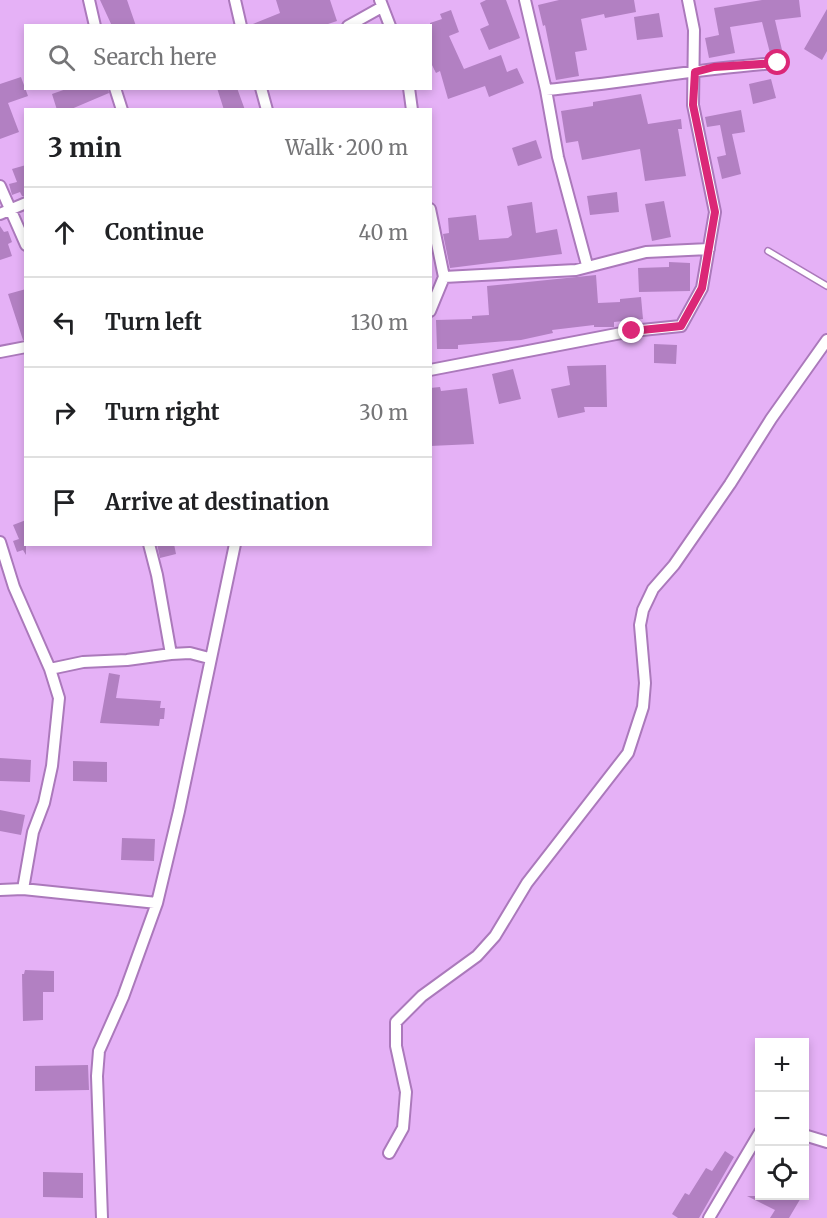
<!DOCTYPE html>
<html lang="en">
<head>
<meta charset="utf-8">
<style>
	:root { --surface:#fff; --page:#f6f6f6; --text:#202124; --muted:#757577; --line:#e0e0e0 }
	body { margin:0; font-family:Merriweather,serif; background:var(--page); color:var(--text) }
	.controls { position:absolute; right:18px; bottom:18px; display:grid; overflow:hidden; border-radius:0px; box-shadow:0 3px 9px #0003 }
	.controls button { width:54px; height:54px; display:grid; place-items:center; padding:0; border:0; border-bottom:2px solid var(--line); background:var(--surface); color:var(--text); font:30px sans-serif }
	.stop { position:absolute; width:18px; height:18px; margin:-14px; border:4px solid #db2777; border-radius:50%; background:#fff }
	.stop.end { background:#db2777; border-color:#fff; box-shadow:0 2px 6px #0008 }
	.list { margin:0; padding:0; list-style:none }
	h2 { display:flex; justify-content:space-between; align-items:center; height:78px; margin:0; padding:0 24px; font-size:26px }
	h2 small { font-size:20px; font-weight:400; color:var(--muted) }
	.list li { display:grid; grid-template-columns:39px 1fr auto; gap:18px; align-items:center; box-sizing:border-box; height:90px; padding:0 24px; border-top:2px solid var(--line) }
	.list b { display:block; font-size:22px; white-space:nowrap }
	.list em { font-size:20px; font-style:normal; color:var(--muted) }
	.icon { flex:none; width:33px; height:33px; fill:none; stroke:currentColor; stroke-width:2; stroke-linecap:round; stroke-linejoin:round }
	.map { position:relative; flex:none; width:827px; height:1218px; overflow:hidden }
	.search { position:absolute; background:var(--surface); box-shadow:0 3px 9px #0003; left:24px; top:24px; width:408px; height:66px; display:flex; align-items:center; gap:15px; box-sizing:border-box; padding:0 21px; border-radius:0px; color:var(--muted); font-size:22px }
	.panel { position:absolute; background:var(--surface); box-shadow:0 3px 9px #0003; left:24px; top:108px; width:408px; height:438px; border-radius:0px }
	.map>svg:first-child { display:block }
	.building { fill:#b280c2 }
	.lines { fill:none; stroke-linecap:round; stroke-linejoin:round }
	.service-casing { stroke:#ab79bb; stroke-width:8 }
	.minor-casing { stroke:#ab79bb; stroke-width:14 }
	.service { stroke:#fff; stroke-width:5 }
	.minor { stroke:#fff; stroke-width:10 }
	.route { stroke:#db2777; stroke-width:8 }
</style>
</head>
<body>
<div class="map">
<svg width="827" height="1218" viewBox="0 0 827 1218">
	<rect width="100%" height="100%" fill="#e5b1f6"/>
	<!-- building -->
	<path class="building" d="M100,0H127L136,26H112Z
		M276,0H330L337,21L322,26H248L280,13Z
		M486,0H506L520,38L489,50L480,29L489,25L480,3Z
		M559,0H634L636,12L605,18L604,14L581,19L587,50L575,52L579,76L556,80L545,25L543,26L538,5Z
		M762,0H799L801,17L775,20L782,50L770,53L762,22L730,27L735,53L709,58L705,38L719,35L714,8Z
		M827,9V51L822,60L804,49Z
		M451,10L459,32L449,36L464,69L501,55L507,72L517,68L524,83L489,97L485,86L448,99L440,71L436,73L430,61V23L442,19L440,14Z
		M659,13L663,37L637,40L634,17Z
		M21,77L28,96L8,103L19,132L0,139V84Z
		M771,79L776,98L753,104L749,84Z
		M69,88H108L109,93L69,110H57L52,94Z
		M217,88H237L245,110H224Z
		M641,94L648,124L681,119L682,129H678L686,176L645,181L640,149L582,160L578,141L566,143L561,111L593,106V102Z
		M741,110L745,132L732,134L741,174L722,179L717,157L726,155L720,125L707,127L705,117Z
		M536,140L542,158L518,166L512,148Z
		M26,165V196H22L20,192L12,195L9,184L17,182L12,169Z
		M617,192L619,212L590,215L587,196Z
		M664,201L671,237L652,241L645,204Z
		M532,202L536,233L557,229L562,254L450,268L443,234L449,233L448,218L476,215L479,240L508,238L512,235L507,206Z
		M0,226L4,232L8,231L12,242L8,244L12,256L0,260Z
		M669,262L690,263V291L639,292L638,268L669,267Z
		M596,275L598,303L620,302V299L641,297L643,319L614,322V327H594V325L552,330L553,333L521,340L458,345V349H437L436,320L472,319V316L489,315L487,286Z
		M26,289V340H23L8,294Z
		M654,344L677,345L676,364L654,363Z
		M606,365L607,407H584L585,412L558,418L551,389L570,385L567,366Z
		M513,369L521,399L499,404L492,374Z
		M440,387L441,391L467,388L474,444L430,446V388Z
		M26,520V555L23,550L17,552L13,541L19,539L13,525Z
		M157,544H174L176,554L160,558Z
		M109,673L120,675L116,698L161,701L160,708H165L164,719H160L159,726L100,723Z
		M0,758L31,760L30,782L0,781Z
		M73,761L107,762V782L73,781Z
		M0,810L25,815L21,835L0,831Z
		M122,838L155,839L154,861L121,860Z
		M25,970L54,971V992H43V1020L23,1021L22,974H24Z
		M88,1065L89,1090L35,1091V1066Z
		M725,1151L734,1157L699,1218H678L672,1214L685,1193L689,1195L706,1168L712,1171Z
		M43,1172L83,1173V1198L43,1197Z
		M747,1196H802L789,1218H770L775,1210Z"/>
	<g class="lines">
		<!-- service casing -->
		<g class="service-casing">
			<path id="service" d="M768,251L827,286"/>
		</g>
		<!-- minor casing -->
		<g class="minor-casing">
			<path id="minor" d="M89,0L95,26
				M235,0L241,26
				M380,0L390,26
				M525,0L546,90L558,157L587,265
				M348,26L382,7
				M115,88L122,110
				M261,88L267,110
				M409,88L412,110
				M546,90C624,83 700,68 778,63
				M0,186L26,245
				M430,209L444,277L430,311
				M0,214L26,203
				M444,277L576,270L646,252L709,249
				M0,352L26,347
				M430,370L632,331L681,326L702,288L715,212L693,105L694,30L688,0
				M0,542L14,587L50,669L59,698L52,766L44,803L33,832L23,889
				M149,544L157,575L171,654
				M50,669L83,662L127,660L171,654L190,653L209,658
				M0,890L23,889L157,903
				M804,1135L827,1142
				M389,1153L403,1128L406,1092L396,1046V1022L422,996L477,956L495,936L527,883L628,753L643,707L645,683L640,625L643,610L653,589L674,565L730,484L771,419L827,340
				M102,1218L97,1076L99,1051L123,997L157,903L179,811L235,544
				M709,1218L760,1132"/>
		</g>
		<!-- service -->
		<use href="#service" class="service"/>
		<!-- minor -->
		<use href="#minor" class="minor"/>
	</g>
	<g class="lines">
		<!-- route -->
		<path class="route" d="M632,331L681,326L702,288L715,212L693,105L695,72L714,67L778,63"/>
	</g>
</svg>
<div class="controls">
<button>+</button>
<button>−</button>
<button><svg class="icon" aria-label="locate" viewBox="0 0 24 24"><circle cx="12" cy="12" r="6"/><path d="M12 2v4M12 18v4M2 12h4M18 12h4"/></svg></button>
</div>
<div class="stop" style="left:778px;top:63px"></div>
<div class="stop end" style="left:632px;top:331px"></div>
<div class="search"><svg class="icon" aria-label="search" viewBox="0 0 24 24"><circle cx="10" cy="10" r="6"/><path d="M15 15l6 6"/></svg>Search here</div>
<section class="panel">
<h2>3 min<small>Walk · 200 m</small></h2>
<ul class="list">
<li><svg class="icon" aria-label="ahead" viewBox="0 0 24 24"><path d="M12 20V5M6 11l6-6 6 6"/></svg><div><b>Continue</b></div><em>40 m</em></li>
<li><svg class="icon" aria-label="left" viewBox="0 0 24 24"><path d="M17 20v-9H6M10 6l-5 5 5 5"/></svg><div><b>Turn left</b></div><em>130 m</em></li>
<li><svg class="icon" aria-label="right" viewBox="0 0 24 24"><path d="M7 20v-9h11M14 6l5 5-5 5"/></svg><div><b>Turn right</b></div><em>30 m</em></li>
<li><svg class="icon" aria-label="arrive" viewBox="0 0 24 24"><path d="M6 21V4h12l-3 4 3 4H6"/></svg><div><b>Arrive at destination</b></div></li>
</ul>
</section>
</div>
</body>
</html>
